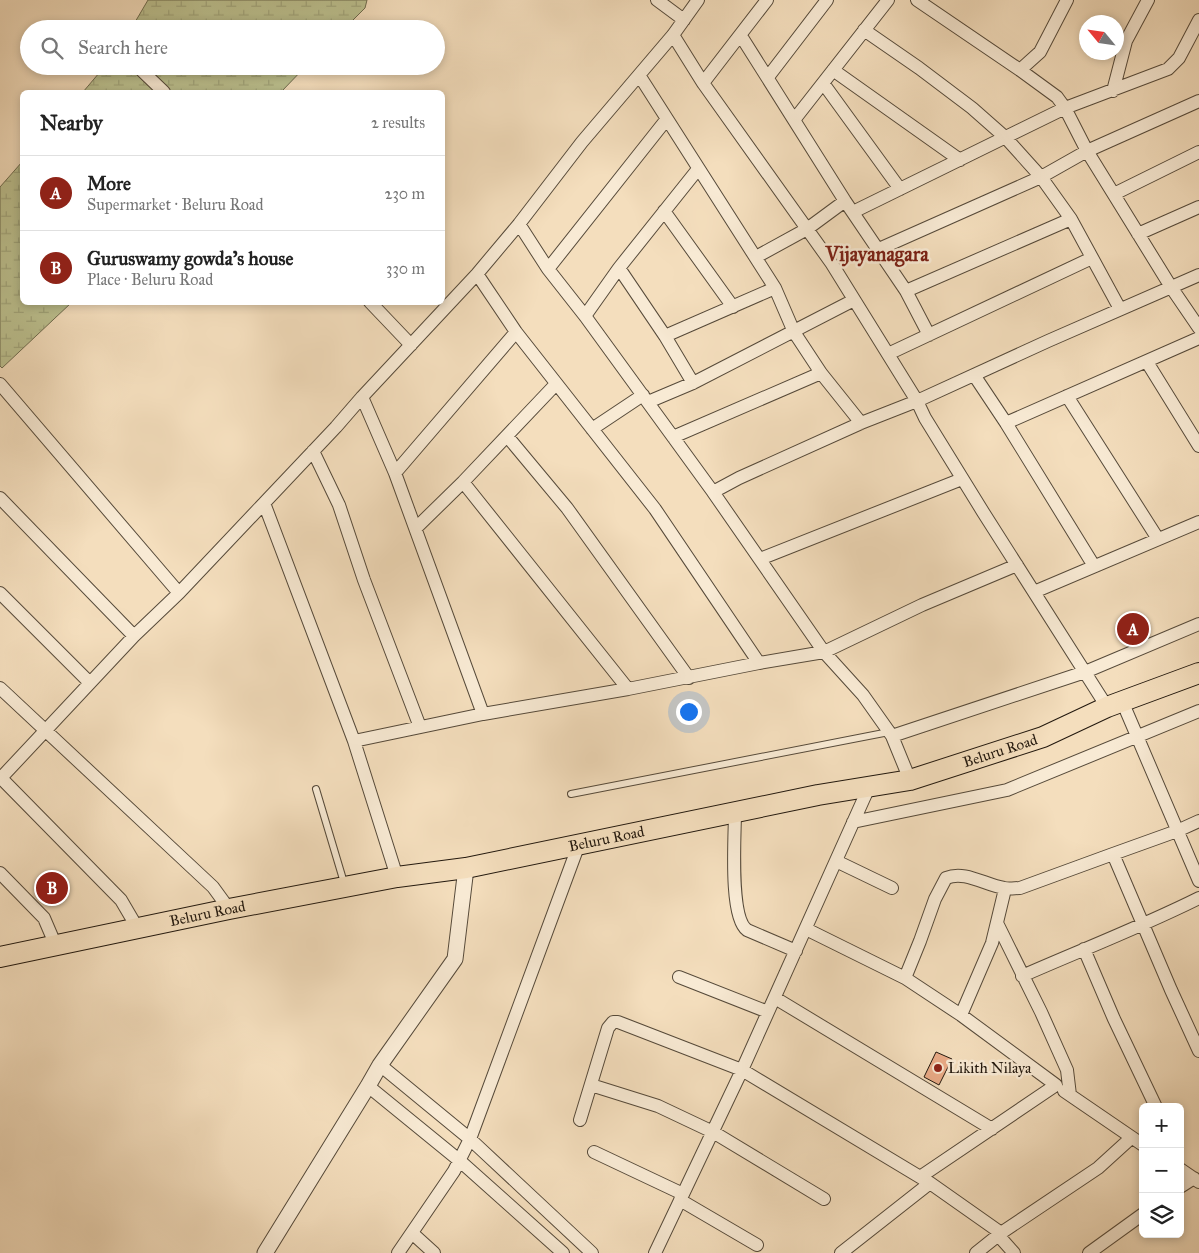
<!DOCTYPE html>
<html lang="en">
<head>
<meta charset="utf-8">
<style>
	:root { --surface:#fff; --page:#f6f6f6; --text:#222; --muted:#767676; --line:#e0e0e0; --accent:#8f2418 }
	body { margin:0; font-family:"IM FELL Great Primer",serif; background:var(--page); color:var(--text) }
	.controls { position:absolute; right:15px; bottom:15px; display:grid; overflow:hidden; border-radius:8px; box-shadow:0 2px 8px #0003 }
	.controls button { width:45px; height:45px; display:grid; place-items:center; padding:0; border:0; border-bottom:1px solid var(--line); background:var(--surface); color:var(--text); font:25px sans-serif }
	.compass { position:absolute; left:1079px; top:15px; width:45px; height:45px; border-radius:50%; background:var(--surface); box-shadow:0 2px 8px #0003; rotate:299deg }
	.you { position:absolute; left:688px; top:711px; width:18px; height:18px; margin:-12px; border:4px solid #fff; border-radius:50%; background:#1a73e8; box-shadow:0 0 0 8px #1a73e833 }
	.badge { display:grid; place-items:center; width:32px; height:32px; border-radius:50%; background:var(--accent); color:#fff; font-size:16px; font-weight:700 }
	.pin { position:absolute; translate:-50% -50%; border:2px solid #fff; box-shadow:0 1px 5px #0006 }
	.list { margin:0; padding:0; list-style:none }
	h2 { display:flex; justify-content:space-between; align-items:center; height:65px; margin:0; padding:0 20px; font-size:21px }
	h2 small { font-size:16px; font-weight:400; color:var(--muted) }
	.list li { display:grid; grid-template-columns:32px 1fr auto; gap:15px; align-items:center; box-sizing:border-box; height:75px; padding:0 20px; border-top:1px solid var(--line) }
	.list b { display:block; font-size:19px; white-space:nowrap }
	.list p { margin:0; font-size:16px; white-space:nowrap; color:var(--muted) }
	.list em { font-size:16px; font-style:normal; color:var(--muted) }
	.icon { flex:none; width:28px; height:28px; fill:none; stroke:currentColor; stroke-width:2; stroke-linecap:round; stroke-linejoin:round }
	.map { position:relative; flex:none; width:1199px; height:1253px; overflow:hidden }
	.search { position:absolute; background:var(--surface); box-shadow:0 2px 8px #0003; left:20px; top:20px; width:425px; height:55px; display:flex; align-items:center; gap:12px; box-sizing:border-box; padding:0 18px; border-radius:28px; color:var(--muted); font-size:19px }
	.panel { position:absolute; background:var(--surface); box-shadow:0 2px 8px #0003; left:20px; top:90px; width:425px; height:215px; border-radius:8px }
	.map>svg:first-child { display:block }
	.wetland { fill:url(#wetland-marsh); stroke:#6f6c4f }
	.building { fill:#eaab87; stroke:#22180e }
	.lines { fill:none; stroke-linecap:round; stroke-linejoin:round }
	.service-casing { stroke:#564a3a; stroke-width:8 }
	.minor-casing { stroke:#564a3a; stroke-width:14 }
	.tertiary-casing { stroke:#564a3a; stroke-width:17 }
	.trunk-casing { stroke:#22180e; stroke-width:22 }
	.service { stroke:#f8ead4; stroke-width:6 }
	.minor { stroke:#f8ead4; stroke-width:12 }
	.tertiary { stroke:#f8ead4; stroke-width:15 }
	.trunk { stroke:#f4debd; stroke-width:20 }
	.poi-dot { fill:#8f2418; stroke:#f8ead4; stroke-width:2 }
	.labels { text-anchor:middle; stroke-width:5; stroke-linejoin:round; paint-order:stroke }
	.street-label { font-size:15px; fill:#22180e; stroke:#f8ead4 }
	.poi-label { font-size:15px; fill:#22180e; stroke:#f8ead4; text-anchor:start }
	.district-label { font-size:20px; font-weight:bold; fill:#7a1f14; stroke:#f8ead4 }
</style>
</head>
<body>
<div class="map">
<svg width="1199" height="1253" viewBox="0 0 1199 1253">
	<defs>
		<pattern id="wetland-marsh" width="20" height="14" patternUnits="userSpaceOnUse" patternTransform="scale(1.25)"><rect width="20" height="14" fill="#bcc190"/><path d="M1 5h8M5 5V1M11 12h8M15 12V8" fill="none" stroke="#a1a57b"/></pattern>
	</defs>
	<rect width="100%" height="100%" fill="#f4debd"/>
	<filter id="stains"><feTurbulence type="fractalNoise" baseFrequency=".004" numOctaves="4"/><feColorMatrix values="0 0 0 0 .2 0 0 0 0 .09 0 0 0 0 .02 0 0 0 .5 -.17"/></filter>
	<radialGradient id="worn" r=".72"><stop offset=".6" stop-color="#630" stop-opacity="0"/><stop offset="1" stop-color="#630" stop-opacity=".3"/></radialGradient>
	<!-- wetland -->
	<path class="wetland" d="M148,0H367L365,8L344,29H131Z
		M105,66H306L281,92H83Z
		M22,162V302L71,303L2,368L0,366V187Z"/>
	<!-- building -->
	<path class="building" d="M56,872L68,887L48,904L36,889Z
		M936,1052L952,1059L939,1085L924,1077Z"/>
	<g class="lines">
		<!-- service casing -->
		<g class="service-casing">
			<path id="service" d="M316,789L345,886
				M571,794L889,732"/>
		</g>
		<!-- minor casing -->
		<g class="minor-casing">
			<path id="minor" d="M657,0L684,20
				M917,0L1020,70L1057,97L1065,108L1087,151L1171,287L1199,328
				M864,30L919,68L972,108L1006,138L1041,177L1071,219L1120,309
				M673,35L703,83L832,264L917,401L925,418L983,512L1107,707
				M741,36L845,201L906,291L929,335
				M137,66L164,92
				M833,70L960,160
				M1020,70L1040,52L1067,0
				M639,75L775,288L794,332L821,373L861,423
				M768,77L827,0
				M703,83L767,0
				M823,83L900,189
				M1113,91L1126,41L1148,0
				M794,120L888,0
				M1114,194L1199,152
				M664,211L733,307
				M853,212L1065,108L1168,69L1179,58L1199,20
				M519,224L548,269L585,316L713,492L824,652L863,695L892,736L910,780
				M1138,234L1199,207
				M879,249L1041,177L1087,151L1199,101
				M756,257L807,229L845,201
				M619,268L665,336L693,383
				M548,269L666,120
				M477,274L516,332L655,509L759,663
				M906,291L1071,219
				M370,302L411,345
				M585,316L619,268L698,169
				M665,336L775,288
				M888,354L1092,258
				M1147,362L1199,446
				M974,375L1006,423L1094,566
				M0,384L179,593
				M1067,396L1158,539
				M362,397L395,473
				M648,402L693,383L854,300
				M1006,423L1199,338
				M592,429L643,395
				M507,436L567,508L689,678
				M673,437L821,373
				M313,451L339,505L364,580L420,727
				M463,482L628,689
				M713,492L739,478L861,423L917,401L1048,341L1199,275
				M0,498L134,636
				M264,503L354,741
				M416,528L463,482L556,384
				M760,559L962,479
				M1034,592L1199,522
				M0,593L90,683
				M0,688L213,887L229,909
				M1122,701L1199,881
				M483,714L395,473L516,332
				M892,736L1085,672L1199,624
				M1,778L121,900L138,929
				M0,779L134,636L179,593L336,427L362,397L477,274L519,224L582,142L673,35L698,0
				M735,812C735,835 729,917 747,930L796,951
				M1199,821L1177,831L1113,854L1171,990L1199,1051
				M853,822L1007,790L1199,711
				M836,861L892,888
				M0,873L44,918L56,946
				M397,877L354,741L483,714L628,689L759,663L824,652L922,605L1017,565
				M998,925L1041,1012L1067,1070L1070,1095
				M806,929L905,978L961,1015L1056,1085L920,1177
				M1084,949L1114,1019L1156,1107
				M1022,976C1081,950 1141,927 1199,898
				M679,977L768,1012
				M905,978L920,941L935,899L946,878C965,870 985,885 1004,888C1009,889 1015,888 1020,888L1113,854
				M775,998L992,1129
				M961,1015L992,943L1005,889
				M380,1065L470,1139L592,1253
				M591,1085L658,1106L713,1132L824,1199
				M368,1086L460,1161L563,1253
				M1064,1091L1143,1145
				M580,1120L608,1028L613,1022H618L742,1070L930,1183L1001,1233
				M594,1152L683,1194
				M1180,1169L1199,1182
				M1180,1187L1194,1178
				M680,1200L757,1245
				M412,1233L434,1253
				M998,1235L1014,1253
				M398,1253L454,1171L470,1139L579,844
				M655,1253L742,1070L869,787
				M841,1253L930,1183
				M976,1253L1001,1233L1098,1168L1131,1138
				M1089,1253L1143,1214"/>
		</g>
		<!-- tertiary casing -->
		<g class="tertiary-casing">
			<path id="tertiary" d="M265,1253L368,1086L380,1065L455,959L466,868"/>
		</g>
		<!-- trunk casing -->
		<g class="trunk-casing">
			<g id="trunk">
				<path id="s1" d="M0,957L229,909L397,877L466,868L818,795L910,780L1043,737L1107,707L1199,673"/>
			</g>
		</g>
		<!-- service -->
		<use href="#service" class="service"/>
		<!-- minor -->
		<use href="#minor" class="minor"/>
		<!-- tertiary -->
		<use href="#tertiary" class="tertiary"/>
		<!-- trunk -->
		<use href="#trunk" class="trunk"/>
	</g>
	<!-- markers -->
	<circle class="poi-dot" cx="938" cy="1068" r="5"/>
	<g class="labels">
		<!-- street labels -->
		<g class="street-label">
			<text dy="5" stroke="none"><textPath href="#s1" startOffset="1022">Beluru Road</textPath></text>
			<text dy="5" stroke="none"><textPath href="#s1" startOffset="618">Beluru Road</textPath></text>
			<text dy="5" stroke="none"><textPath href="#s1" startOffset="212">Beluru Road</textPath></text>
		</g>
		<!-- poi labels -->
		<g class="poi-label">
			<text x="948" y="1073">Likith Nilaya</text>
		</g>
		<!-- district labels -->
		<g class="district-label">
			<text x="877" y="261">Vijayanagara</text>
		</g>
	</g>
	<rect width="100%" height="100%" filter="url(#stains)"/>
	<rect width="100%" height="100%" fill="url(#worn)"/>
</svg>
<div class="controls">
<button>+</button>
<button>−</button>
<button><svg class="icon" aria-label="layers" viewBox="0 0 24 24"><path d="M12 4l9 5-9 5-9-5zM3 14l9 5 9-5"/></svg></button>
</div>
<svg class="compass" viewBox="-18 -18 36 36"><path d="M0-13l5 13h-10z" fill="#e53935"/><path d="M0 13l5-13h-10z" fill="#767676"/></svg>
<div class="you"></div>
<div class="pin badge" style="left:1133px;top:629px">A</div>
<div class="pin badge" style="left:52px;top:888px">B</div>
<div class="search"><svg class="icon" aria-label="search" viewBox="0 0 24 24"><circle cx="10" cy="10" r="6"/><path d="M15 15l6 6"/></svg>Search here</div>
<section class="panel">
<h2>Nearby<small>2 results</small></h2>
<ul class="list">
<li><span class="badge">A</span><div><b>More</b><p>Supermarket · Beluru Road</p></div><em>230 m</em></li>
<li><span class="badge">B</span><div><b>Guruswamy gowda's house</b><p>Place · Beluru Road</p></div><em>330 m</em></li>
</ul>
</section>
</div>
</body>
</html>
